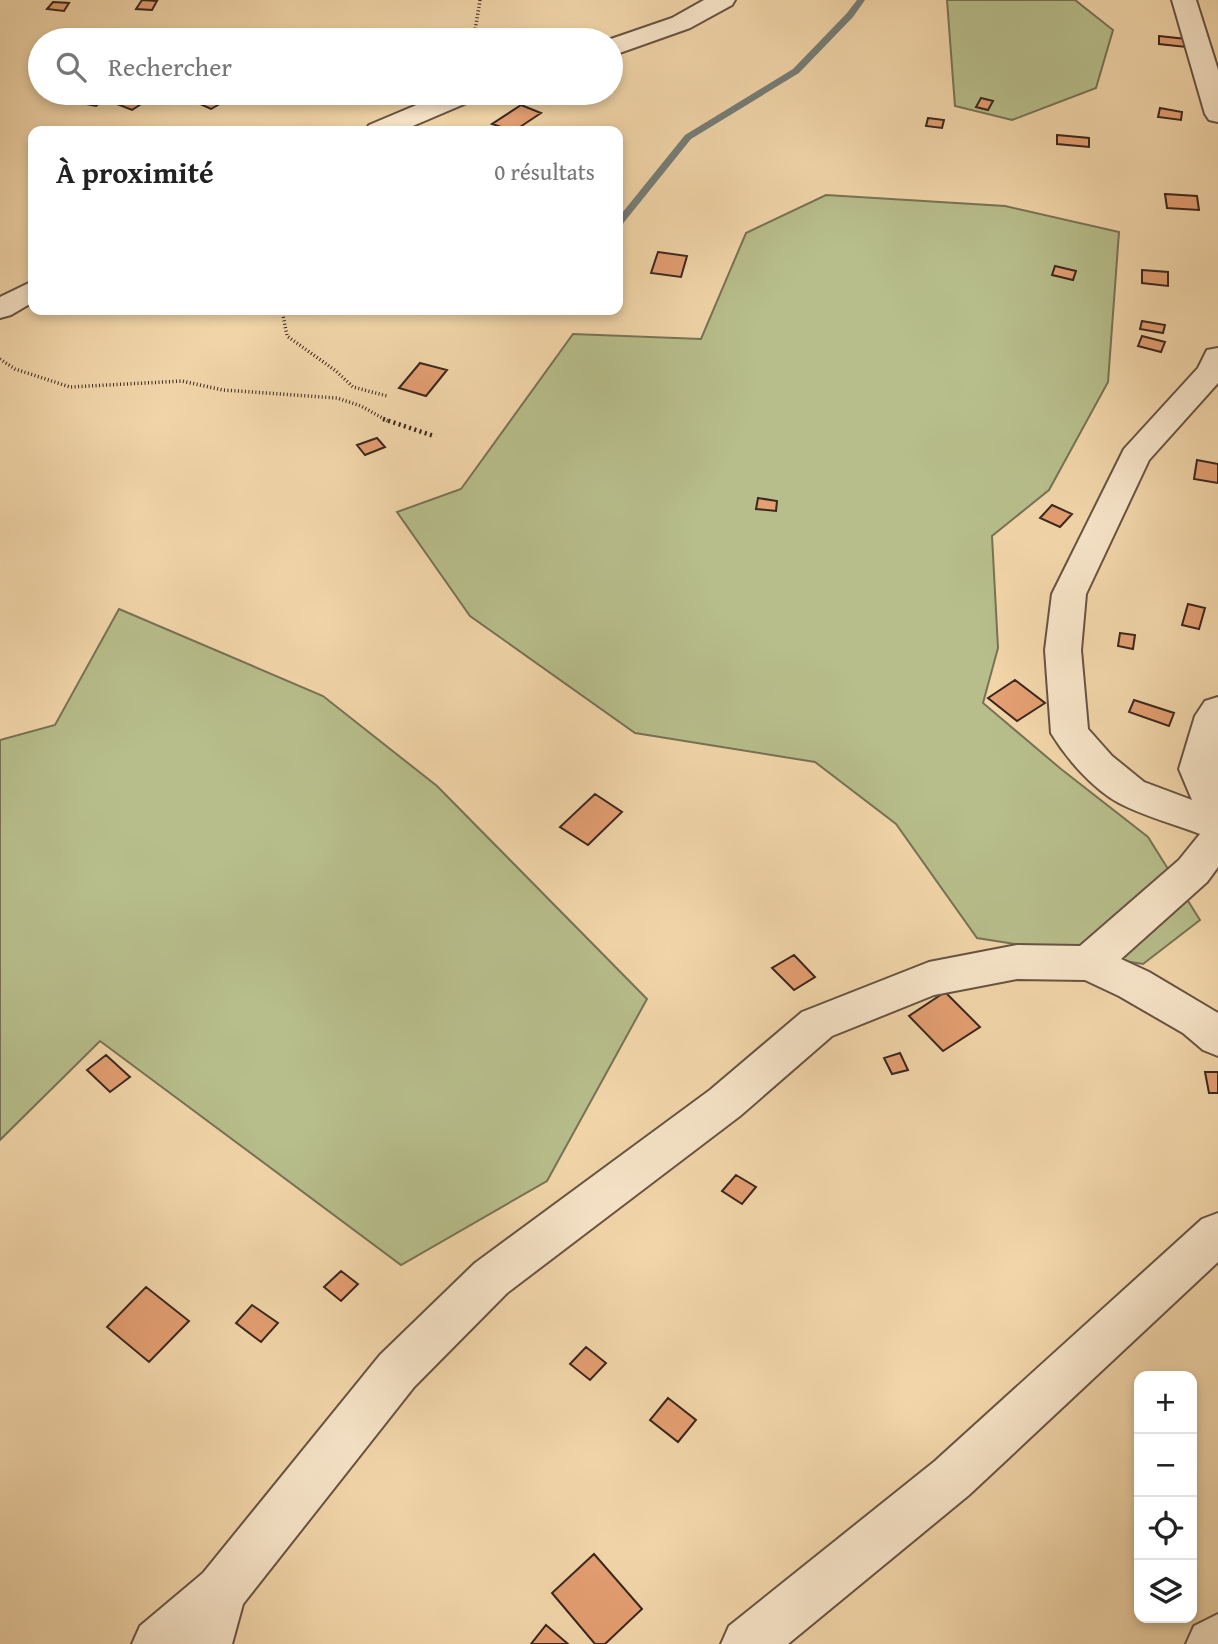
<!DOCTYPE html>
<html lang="fr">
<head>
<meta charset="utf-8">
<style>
	:root { --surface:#fff; --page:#f2f2f2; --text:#222; --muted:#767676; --line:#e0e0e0 }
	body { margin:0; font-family:"Gentium Book Plus",serif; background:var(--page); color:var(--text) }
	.controls { position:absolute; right:21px; bottom:21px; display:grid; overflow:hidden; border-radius:14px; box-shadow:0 4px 10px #0003 }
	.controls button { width:63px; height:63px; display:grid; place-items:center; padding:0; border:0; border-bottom:2px solid var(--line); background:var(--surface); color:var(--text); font:35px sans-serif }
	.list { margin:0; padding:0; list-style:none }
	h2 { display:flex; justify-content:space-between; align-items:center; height:91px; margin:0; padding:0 28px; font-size:30px }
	h2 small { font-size:23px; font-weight:400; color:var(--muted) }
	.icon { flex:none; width:38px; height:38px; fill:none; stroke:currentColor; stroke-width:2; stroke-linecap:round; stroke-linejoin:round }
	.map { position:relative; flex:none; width:1218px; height:1644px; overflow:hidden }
	.search { position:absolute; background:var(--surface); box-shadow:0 4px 10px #0003; left:28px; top:28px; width:595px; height:77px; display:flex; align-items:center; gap:18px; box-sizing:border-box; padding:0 24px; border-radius:38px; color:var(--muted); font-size:26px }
	.panel { position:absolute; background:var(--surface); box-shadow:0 4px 10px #0003; left:28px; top:126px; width:595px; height:189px; border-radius:14px }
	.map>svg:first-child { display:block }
	.green { fill:#b7be8b; stroke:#787255; stroke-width:2 }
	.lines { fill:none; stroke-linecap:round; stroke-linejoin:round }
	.stream { fill:#757d77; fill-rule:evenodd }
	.building { fill:#e49f72; stroke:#3a271f; stroke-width:2 }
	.minor-casing { stroke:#685342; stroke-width:4 }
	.path-far1 { stroke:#3a271f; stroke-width:3.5; stroke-dasharray:1 2.5; stroke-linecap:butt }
	.path { stroke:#3a271f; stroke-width:4.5; stroke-dasharray:2 3.5; stroke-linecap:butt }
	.minor { fill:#f7e4c8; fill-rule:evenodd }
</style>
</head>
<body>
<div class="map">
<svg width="1218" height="1644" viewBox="0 0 1218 1644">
	<rect width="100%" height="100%" fill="#f2d6aa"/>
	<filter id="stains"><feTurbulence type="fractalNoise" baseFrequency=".00286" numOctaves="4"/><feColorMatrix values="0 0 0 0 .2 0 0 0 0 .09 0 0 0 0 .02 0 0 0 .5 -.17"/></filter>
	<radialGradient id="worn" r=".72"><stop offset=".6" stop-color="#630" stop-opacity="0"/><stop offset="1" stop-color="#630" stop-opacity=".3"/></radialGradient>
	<!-- green -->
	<path class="green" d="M947,0H1075L1113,30L1096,88L1012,120L955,106Z
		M826,195L1005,206L1119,232L1108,382L1049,490L992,536L998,648L983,703L1061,769L1148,837L1200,920L1143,964L977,938L896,824L815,762L635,733L470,616L397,512L461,489L573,334L701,339L746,233Z
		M119,609L323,696L437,786L647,999L547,1181L401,1265L100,1041L0,1140V740L55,725Z"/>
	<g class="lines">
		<!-- stream -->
		<path class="stream" d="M857,0H865L853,17L799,73L691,139L621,226L618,227V218L685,135L793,69L847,13Z"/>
	</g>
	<!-- building -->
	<path class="building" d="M142,0L157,1L152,10L136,9Z
		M53,2L69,3L64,11L47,9Z
		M1159,36L1186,39V47L1159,44Z
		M119,93H132L149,99L132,110L107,100Z
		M204,93H239L211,109L191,100Z
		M98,95L107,97L96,106L86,104Z
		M981,98L993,101L988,110L976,107Z
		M521,105L541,113L514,131L492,124Z
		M1160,108L1182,112L1181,120L1158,117Z
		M928,118L944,120L942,128L926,126Z
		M1057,135L1089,138V147L1057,144Z
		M1165,194L1197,196L1199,210L1167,208Z
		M658,252L687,256L681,277L651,273Z
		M1055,266L1076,271L1073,280L1052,275Z
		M1142,270L1168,272V286L1142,283Z
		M1142,321L1165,325L1163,333L1140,329Z
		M1142,336L1165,342L1161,352L1138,346Z
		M420,363L447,370L426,396L399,388Z
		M377,438L385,447L365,455L357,445Z
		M1197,460L1218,464V483L1194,479Z
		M758,498L777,501L776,511L756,509Z
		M1052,505L1072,514L1060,527L1040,518Z
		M1188,604L1205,608L1199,629L1182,625Z
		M1120,633L1135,635L1133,649L1118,646Z
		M1015,680L1045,703L1017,721L988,698Z
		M1134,700L1174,713L1169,726L1129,712Z
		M595,794L622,812L588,845L560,827Z
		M794,955L815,977L794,990L772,968Z
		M945,992L980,1027L943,1051L909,1016Z
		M900,1053L908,1070L892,1074L884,1058Z
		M106,1055L130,1077L110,1092L87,1070Z
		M1205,1072H1218V1093H1209Z
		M736,1175L756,1187L742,1204L722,1191Z
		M341,1271L358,1284L341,1301L324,1287Z
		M146,1287L189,1321L149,1362L107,1327Z
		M252,1305L278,1323L261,1342L236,1323Z
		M586,1347L606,1363L590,1380L570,1364Z
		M668,1398L696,1420L678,1442L650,1420Z
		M594,1554L642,1609L605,1644H595L552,1593Z
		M546,1625L568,1644H531Z"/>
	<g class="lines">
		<!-- minor casing -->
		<g class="minor-casing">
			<path id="minor" d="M704,0H735L732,5L690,28L611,56V40H608L672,18Z
				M1172,0H1196L1218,70V122L1209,120L1205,114Z
				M445,93H480L476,99L401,131H365L369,125Z
				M33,281V302L11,315L0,318V297Z
				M1218,348V383L1149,460L1086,594L1081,650L1088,729L1112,756L1144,782L1192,800L1179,769L1195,716L1205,701L1218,697V867L1207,882L1121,959L1149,972L1218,1013V1056L1203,1050L1183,1033L1119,996L1085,980L1017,979L934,995L832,1036L740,1116L507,1293L414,1387L243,1604L232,1644H132L140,1626L203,1573L380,1355L475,1263L710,1090L802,1012L929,962L1017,945L1080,946L1179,860L1200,834C1174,824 1144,816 1119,803C1093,789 1066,758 1051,733L1045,650L1052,594L1124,449L1198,368L1207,350Z
				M1218,1213V1262L969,1495L788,1644H721L729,1626L935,1461L1202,1219Z
				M1218,1614V1644H1186L1194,1626Z"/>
		</g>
		<!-- path-far1 -->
		<path class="path-far1" d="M480,0L475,31L481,40
			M491,131L493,129
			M282,310L287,336L336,371L353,387L387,396
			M0,359L15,369L70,387L182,381L223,390L337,398L361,406L388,421"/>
		<!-- path -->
		<path class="path" d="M383,419L434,436"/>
		<!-- minor -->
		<use href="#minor" class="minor"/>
	</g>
	<rect width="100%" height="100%" filter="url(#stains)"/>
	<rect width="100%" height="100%" fill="url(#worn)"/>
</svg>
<div class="controls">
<button>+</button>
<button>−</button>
<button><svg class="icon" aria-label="locate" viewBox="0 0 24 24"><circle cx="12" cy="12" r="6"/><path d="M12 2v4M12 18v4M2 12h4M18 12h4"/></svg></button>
<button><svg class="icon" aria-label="layers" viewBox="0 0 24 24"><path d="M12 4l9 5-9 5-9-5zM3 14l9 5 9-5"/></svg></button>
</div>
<div class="search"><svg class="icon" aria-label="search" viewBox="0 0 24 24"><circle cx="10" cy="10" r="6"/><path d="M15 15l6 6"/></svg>Rechercher</div>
<section class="panel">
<h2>À proximité<small>0 résultats</small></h2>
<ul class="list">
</ul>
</section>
</div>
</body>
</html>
